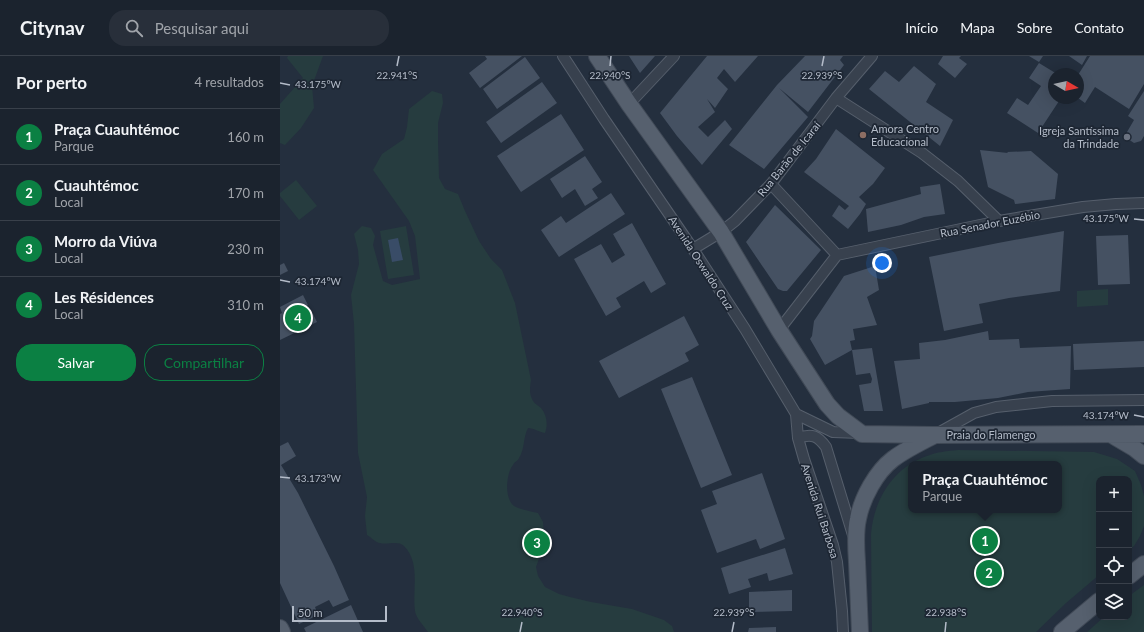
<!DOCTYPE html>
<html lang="pt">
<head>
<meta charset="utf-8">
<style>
	:root { --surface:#1b232e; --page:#282f3a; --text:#f1f3f6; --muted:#a0a4aa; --line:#39404a; --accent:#0b8043 }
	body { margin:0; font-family:Lato,sans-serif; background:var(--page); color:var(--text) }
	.controls { position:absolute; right:12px; bottom:12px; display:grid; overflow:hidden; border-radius:8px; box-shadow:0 4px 16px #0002 }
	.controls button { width:36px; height:36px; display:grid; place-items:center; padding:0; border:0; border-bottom:1px solid var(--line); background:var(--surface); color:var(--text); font:20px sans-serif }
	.compass { position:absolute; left:768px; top:12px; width:36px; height:36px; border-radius:50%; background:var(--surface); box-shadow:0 4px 16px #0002; rotate:99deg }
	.scale { position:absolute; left:12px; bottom:10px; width:95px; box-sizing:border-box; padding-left:4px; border:2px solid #b4bcc9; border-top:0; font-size:11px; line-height:14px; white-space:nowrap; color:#b4bcc9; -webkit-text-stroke:3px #1d2633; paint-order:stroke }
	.you { position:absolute; left:602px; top:207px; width:14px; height:14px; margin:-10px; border:3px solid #fff; border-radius:50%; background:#1a73e8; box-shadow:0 0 0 6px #1a73e833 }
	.badge { display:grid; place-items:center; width:26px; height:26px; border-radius:50%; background:var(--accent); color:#fff; font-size:13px; font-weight:700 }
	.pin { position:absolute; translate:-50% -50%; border:2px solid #fff; box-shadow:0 1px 4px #0006 }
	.popup { position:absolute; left:628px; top:405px; width:154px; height:52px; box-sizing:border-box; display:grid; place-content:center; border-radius:8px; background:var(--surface); filter:drop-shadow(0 1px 3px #0005); font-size:13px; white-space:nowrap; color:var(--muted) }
	.popup b { font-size:15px; color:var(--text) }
	.popup::after { content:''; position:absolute; left:50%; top:100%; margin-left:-8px; border:8px solid transparent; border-top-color:var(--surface) }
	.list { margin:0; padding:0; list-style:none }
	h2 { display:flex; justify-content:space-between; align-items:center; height:52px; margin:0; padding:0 16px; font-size:17px }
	h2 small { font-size:13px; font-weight:400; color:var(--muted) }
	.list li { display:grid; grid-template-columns:26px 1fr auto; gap:12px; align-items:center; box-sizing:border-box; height:56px; padding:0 16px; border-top:1px solid var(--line) }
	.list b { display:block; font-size:15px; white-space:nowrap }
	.list p { margin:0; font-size:13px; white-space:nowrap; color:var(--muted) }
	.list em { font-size:13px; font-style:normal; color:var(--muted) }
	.actions { display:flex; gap:8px; padding:12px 16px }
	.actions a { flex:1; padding:9px 0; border:1px solid var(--accent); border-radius:16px; text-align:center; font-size:14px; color:var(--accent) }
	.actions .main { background:var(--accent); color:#fff }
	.icon { flex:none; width:22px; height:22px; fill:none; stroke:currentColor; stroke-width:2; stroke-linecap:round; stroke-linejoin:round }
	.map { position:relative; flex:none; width:864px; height:576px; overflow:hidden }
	header { display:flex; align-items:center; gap:24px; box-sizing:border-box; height:56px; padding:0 20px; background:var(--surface); border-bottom:1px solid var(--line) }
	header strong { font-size:19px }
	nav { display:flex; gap:22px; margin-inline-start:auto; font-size:14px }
	.search { width:280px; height:36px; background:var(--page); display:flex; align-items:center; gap:10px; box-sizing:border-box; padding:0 14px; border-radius:16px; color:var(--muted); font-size:15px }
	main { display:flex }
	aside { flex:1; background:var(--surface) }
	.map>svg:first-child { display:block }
	.green { fill:#263c3f; fill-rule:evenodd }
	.water { fill:#394c67 }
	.building { fill:#455162 }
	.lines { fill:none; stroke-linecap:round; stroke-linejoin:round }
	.street-casing { stroke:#565f6c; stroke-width:12 }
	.primary-casing { stroke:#414a57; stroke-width:18 }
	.street { stroke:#38414e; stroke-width:10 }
	.primary { stroke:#56606e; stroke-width:16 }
	.ticks { fill:none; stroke:#b4bcc9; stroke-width:1.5 }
	.education-dot { fill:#8d6e63; stroke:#1d2633; stroke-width:1.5 }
	.worship-dot { fill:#6b7280; stroke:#1d2633; stroke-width:1.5 }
	.labels { text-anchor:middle; stroke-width:3.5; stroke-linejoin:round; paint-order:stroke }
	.poi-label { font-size:11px; fill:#b4bcc9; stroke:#1d2633; text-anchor:start }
	.street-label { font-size:11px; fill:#b4bcc9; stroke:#1d2633 }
	.ticks-label { font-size:10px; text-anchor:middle; fill:#b4bcc9; stroke:#1d2633; stroke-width:3.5; stroke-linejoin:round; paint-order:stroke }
</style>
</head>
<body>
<header>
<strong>Citynav</strong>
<div class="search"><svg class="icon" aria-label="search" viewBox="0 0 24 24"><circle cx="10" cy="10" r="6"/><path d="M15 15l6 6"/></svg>Pesquisar aqui</div>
<nav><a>Início</a><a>Mapa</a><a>Sobre</a><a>Contato</a></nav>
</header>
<main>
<aside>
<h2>Por perto<small>4 resultados</small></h2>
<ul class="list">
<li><span class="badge">1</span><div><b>Praça Cuauhtémoc</b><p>Parque</p></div><em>160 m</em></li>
<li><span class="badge">2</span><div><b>Cuauhtémoc</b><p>Local</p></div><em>170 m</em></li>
<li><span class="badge">3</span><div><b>Morro da Viúva</b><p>Local</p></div><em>230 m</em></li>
<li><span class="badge">4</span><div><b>Les Résidences</b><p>Local</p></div><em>310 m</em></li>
</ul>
<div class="actions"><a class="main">Salvar</a><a>Compartilhar</a></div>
</aside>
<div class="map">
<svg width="864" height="576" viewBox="0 0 864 576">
	<rect width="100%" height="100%" fill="#242f3e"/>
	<!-- green -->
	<path class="green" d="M8,0H43L32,30L34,52L21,72L5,89L0,87V48L23,22L7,2Z
		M152,35L162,38L163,47L158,67V85L159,122L165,133L178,138L185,155L199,185L211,203L222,214L235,247L251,324C250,331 249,337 252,343C254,348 258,349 261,352C267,359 268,369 265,377C259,376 254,372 248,372C243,381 245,393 239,402C238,405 234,406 233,409C226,417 224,443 234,450C241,454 250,455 258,457L263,466L264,478L261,497L256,511L258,520L265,531L279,538L290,541L311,546L352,553L384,564L392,570L394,576H148C144,570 136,562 135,555C132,534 141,507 124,490C118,484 108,489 100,487C96,487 91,481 87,479L85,460L87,441L78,397L74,268L71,239L79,208L78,194L74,178L82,170L91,172L95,180L93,189L103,225L112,229L140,223L135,180L129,165L93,114L102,98L124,83L127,71L129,53Z
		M16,124L37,150L19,164L0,140V137Z
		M126,170L134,219L108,223L100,175Z
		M828,233V249L797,251V235Z
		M678,394L814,396L837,403L855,415L861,429L864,440V470L860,480L854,490L849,494V423H819V519L786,547L756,576H592L591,478C594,443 613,412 647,400C657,396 667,395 678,394ZM631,408H779V454H631Z
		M864,529V576H807L824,561H849V540Z"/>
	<!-- water -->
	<path class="water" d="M118,182L123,204L112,206L108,184Z"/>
	<!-- building -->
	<path class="building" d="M205,0H242L200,32L189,17L207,3Z
		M349,0H375L360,17Z
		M427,0H478L455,26L444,13L437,22L448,33L435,52L427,43L435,56L418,71L428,81L445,64L452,73L422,109L397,80L380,57Z
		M525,0H563L560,4L564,9L528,56L499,32L528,61L484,113L449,89L497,29Z
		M663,0H681L679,2L687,8L675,22L658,8Z
		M749,0H763L759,6Z
		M789,0H807L802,9Z
		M810,0H864V28L849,53L815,31L805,47L798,42V19Z
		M245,1L260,22L217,53L203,33Z
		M759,7L777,18H774V42H781L758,77L727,57L737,42L748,49L761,30L749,22Z
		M634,10L656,28L646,46L673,64L660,90L589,33L605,15L619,26Z
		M262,26L277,47L221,87L206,66Z
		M864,35V80L861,85L854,87L848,83L847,76L854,64L848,60Z
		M281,58L304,94L241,136L217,100Z
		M556,73L605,112L593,128L579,141L586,148L580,158L568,173L552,160L559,149L565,154L569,150L524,116L536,103Z
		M700,94L728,97L727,96L751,95L778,118L775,143L735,148L734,144L708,131Z
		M305,100L322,126L312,133L318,142L305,150L295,133L282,142L270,123Z
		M660,128L665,158L644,161L621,169L588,176L586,153L641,138L640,131Z
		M331,137L345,158L279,201L261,174L281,160L286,167Z
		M495,149L541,194L507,235H503L498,233L466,186Z
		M352,167L386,228L371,237L364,225L336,242L341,251L326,260L294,203L321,188L332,207L345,199L333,178Z
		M784,175L780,235L729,242L699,248L703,267L664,275L649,201L718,187Z
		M848,179L850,228L818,229L816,180Z
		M4,207L8,215L0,219V209Z
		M595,210L599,234L587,241L597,269L573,273L575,284L570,285L572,294L592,292L603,355H584L579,329L591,327L592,323L590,317L576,319L572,294L545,309L530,283L532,280L534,265L564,220Z
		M23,239L28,249L24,252L26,256L31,254L37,266L0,284V258L2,257L0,251Z
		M404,260L419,289L405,297L409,305L339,342L319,305Z
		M708,275L709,284L739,283L740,292L791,290L790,333L748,336L718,342L675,346H649V347L622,353L614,305L640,303L639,287L665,284Z
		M864,285V311L794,314L793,288Z
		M412,321L452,419L421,432L381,333Z
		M8,386L16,400L1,409L18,437L54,510L69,544L53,551L49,544L35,551L38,559L19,568L0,527V446L7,443L0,446V390Z
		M482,417L505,483L480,493L476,483L437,497L421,454L437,448L432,435Z
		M505,492L513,518L489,525L487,517L468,523L471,531L449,538L441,512Z
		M512,534V555L469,556V536Z
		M71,549L83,576H26L24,572Z
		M496,571V576H468L469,572Z"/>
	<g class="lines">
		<!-- street casing -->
		<g class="street-casing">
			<path id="street" d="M283,0L324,63L413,193L465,273L516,358L553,376L580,377
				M556,42L642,97L678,125L719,165
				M349,48L394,0
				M491,128L557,199
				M413,193L441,176L455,165L491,128L556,42L592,0
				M557,199L719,165L803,151L836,148L864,147
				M499,274L557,199
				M516,358L518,382L524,403L553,489L557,506L562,555L563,576
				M658,377L694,357L716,351L772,345L864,344
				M518,382C532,377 538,380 546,391L573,479"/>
		</g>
		<!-- primary casing -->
		<g class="primary-casing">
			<path id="primary" d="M317,0L349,48L441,176L499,274L547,348L558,360L582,378L654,379L864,378
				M832,379L854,392L864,400
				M849,520L864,508
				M0,572L2,576
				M580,576C579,553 578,529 577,506C576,492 575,476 578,463C582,442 596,416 613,403C625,394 639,387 653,380
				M782,576L819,545"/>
		</g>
		<!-- street -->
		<use href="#street" class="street"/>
		<!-- primary -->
		<use href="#primary" class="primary"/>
	</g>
	<!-- ticks -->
	<path class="ticks" d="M117,10L119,0M330,10L331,0M542,10L544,0M0,27L10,29M854,163L864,164M0,224L10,226M854,359L864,361M0,421L10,422M240,576L242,566M452,576L454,566M665,576L666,566"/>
	<!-- markers -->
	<circle class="education-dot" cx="583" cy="79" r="4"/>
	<circle class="worship-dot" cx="847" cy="81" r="4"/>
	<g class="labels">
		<!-- poi labels -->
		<g class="poi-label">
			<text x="591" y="77">Amora Centro<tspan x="591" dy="13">Educacional</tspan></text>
			<text x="839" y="79" text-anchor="end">Igreja Santíssima<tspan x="839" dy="13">da Trindade</tspan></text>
		</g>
		<!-- street labels -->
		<g class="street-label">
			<text transform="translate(509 103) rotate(-51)" y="4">Rua Barão de Icaraí</text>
			<text transform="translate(710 168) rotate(-11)" y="4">Rua Senador Euzébio</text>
			<text transform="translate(421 207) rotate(57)" y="4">Avenida Oswaldo Cruz</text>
			<text x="711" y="383">Praia do Flamengo</text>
			<text transform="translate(540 455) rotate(72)" y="4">Avenida Rui Barbosa</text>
		</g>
	</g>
	<g class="ticks-label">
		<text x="117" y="23">22.941°S</text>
		<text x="330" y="23">22.940°S</text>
		<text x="542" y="23">22.939°S</text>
		<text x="38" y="32">43.175°W</text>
		<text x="826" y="166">43.175°W</text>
		<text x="38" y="229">43.174°W</text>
		<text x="826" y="363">43.174°W</text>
		<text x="38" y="426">43.173°W</text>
		<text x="242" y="560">22.940°S</text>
		<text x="454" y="560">22.939°S</text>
		<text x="666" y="560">22.938°S</text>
	</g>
</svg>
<div class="controls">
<button>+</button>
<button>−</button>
<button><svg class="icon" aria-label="locate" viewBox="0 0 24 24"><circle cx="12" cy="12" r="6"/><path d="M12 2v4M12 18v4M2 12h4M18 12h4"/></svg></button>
<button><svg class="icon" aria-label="layers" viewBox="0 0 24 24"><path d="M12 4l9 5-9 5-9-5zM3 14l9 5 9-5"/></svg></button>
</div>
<svg class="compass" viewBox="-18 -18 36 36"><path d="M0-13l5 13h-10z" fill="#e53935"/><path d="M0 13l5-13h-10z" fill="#a0a4aa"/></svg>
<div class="scale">50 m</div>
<div class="you"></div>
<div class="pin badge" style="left:705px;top:485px">1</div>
<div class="popup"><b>Praça Cuauhtémoc</b>Parque</div>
<div class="pin badge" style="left:709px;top:517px">2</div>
<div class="pin badge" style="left:257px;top:487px">3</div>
<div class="pin badge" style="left:18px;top:262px">4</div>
</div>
</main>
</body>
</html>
